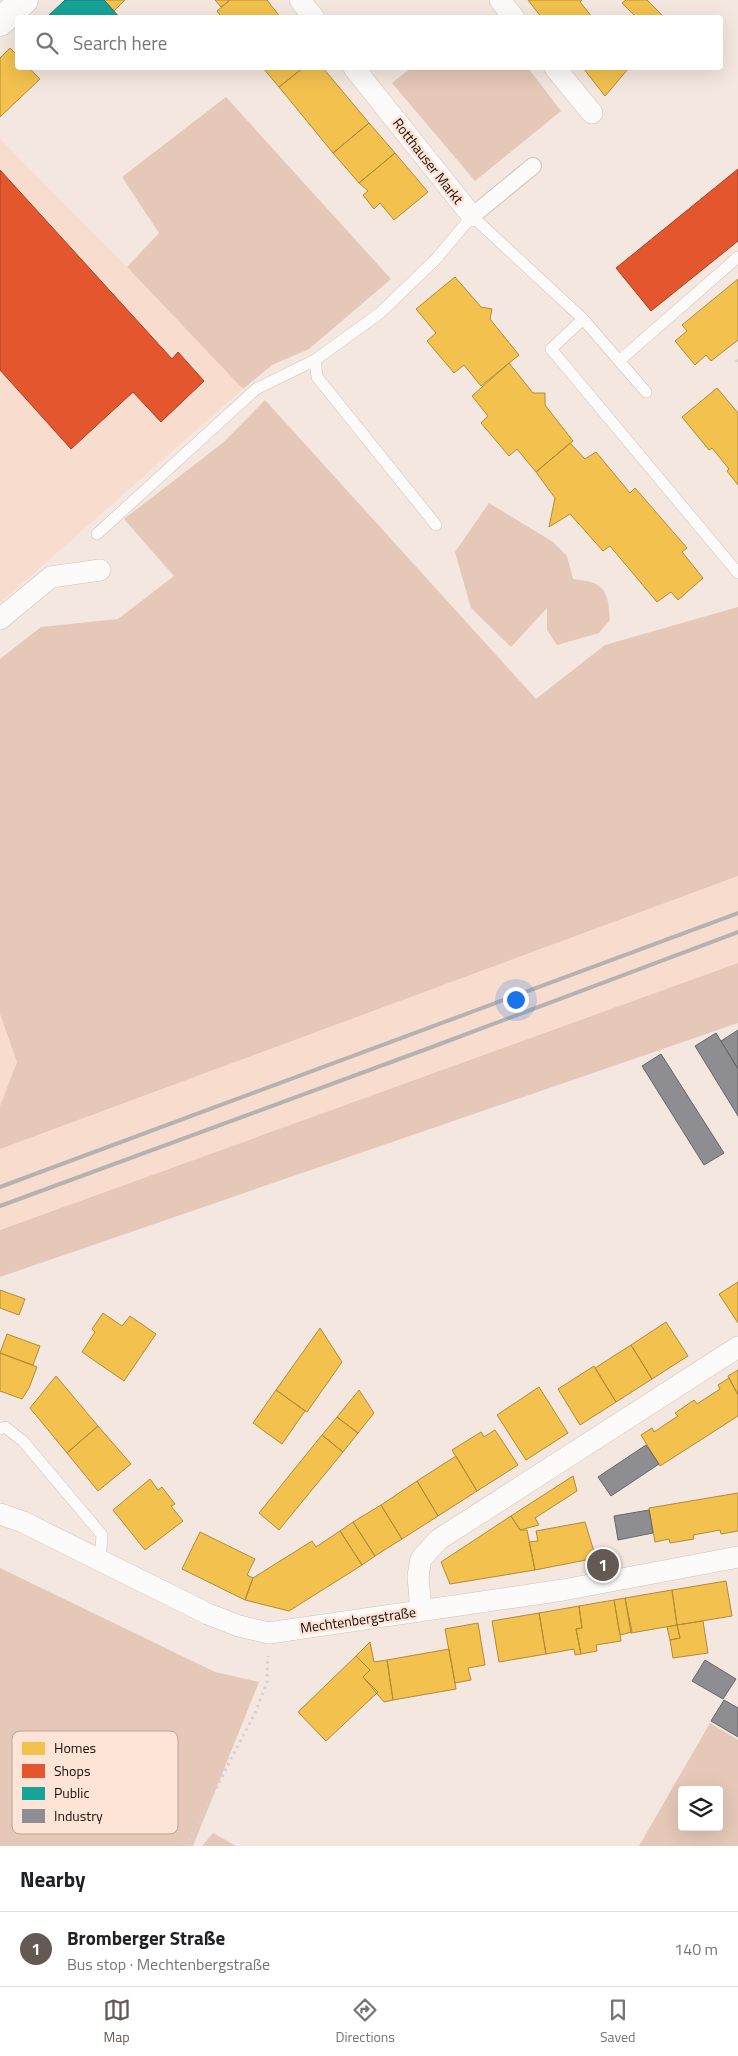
<!DOCTYPE html>
<html lang="en">
<head>
<meta charset="utf-8">
<style>
	:root { --surface:#fff; --page:#f2f2f2; --text:#202124; --muted:#757577; --line:#e0e0e0; --accent:#655a53 }
	body { margin:0; font-family:"Titillium Web",sans-serif; background:var(--page); color:var(--text) }
	.controls { position:absolute; right:15px; bottom:15px; display:grid; overflow:hidden; border-radius:5px; box-shadow:0 5px 20px #0002 }
	.controls button { width:45px; height:45px; display:grid; place-items:center; padding:0; border:0; border-bottom:1px solid var(--line); background:var(--surface); color:var(--text); font:25px sans-serif }
	.you { position:absolute; left:515px; top:999px; width:18px; height:18px; margin:-12px; border:4px solid #fff; border-radius:50%; background:#1a73e8; box-shadow:0 0 0 8px #1a73e833 }
	.badge { display:grid; place-items:center; width:32px; height:32px; border-radius:50%; background:var(--accent); color:#fff; font-size:16px; font-weight:700 }
	.pin { position:absolute; translate:-50% -50%; border:2px solid #fff; box-shadow:0 1px 5px #0006 }
	.list { margin:0; padding:0; list-style:none }
	h2 { display:flex; justify-content:space-between; align-items:center; height:65px; margin:0; padding:0 20px; font-size:21px }
	h2 small { font-size:16px; font-weight:400; color:var(--muted) }
	.list li { display:grid; grid-template-columns:32px 1fr auto; gap:15px; align-items:center; box-sizing:border-box; height:75px; padding:0 20px; border-top:1px solid var(--line) }
	.list b { display:block; font-size:19px; white-space:nowrap }
	.list p { margin:0; font-size:16px; white-space:nowrap; color:var(--muted) }
	.list em { font-size:16px; font-style:normal; color:var(--muted) }
	.icon { flex:none; width:28px; height:28px; fill:none; stroke:currentColor; stroke-width:2; stroke-linecap:round; stroke-linejoin:round }
	.map { position:relative; flex:none; width:738px; height:1846px; overflow:hidden }
	.search { position:absolute; background:var(--surface); box-shadow:0 5px 20px #0002; left:15px; right:15px; top:15px; height:55px; display:flex; align-items:center; gap:12px; box-sizing:border-box; padding:0 18px; border-radius:5px; color:var(--muted); font-size:19px }
	.sheet { height:140px; background:var(--surface) }
	nav { display:flex; justify-content:space-around; align-items:center; box-sizing:border-box; height:70px; border-top:1px solid var(--line); background:var(--surface); font-size:14px; color:var(--muted) }
	nav a { display:grid; justify-items:center; gap:2px }
	nav .on { color:var(--accent) }
	.map>svg:first-child { display:block }
	.built { fill:#f8ddce }
	.green { fill:#e5c8b7; fill-rule:evenodd }
	.homes { fill:#f2c14e; stroke:#b18b39 }
	.shops { fill:#e4572e; stroke:#a74123 }
	.public { fill:#17a398; stroke:#17766d }
	.industry { fill:#8d8d92; stroke:#6a6769 }
	.lines { fill:none; stroke-linecap:round; stroke-linejoin:round }
	.service-casing { stroke:#cec3bc; stroke-width:12 }
	.pedestrian-casing { stroke:#cec3bc; stroke-width:18 }
	.minor-casing { stroke:#cec3bc; stroke-width:22 }
	.secondary-casing { stroke:#cec3bc; stroke-width:29 }
	.path { stroke:#d5d2d0; stroke-width:3; stroke-dasharray:2.5 4; stroke-linecap:butt }
	.service { stroke:#fdfbfa; stroke-width:11 }
	.pedestrian { stroke:#fdfbfa; stroke-width:16 }
	.minor { stroke:#fdfbfa; stroke-width:21 }
	.secondary { stroke:#fdfbfa; stroke-width:28 }
	.rail { stroke:#b5b2b0; stroke-width:4 }
	.labels { text-anchor:middle; stroke-width:5; stroke-linejoin:round; paint-order:stroke }
	.street-label { font-size:14px; fill:#180e08; stroke:#fde4d6 }
	.key { fill:#fde4d6; stroke:#b8a498; stroke-width:1 }
	.key-label { font-size:14px; fill:#180e08 }
</style>
</head>
<body>
<div class="map">
<svg width="738" height="1846" viewBox="0 0 738 1846">
	<rect width="100%" height="100%" fill="#f4e7df"/>
	<!-- built -->
	<path class="built" d="M0,139L127,267L243,389L0,603Z
		M738,876V963L0,1230V1149Z
		M0,1014L17,1062L0,1106Z"/>
	<!-- green -->
	<path class="green" d="M411,68H528L561,111L475,181L392,83Z
		M226,97L391,279L309,349L272,365L243,389L127,267L159,233L122,177Z
		M265,400L536,699L605,645L738,607V876L0,1149V1106L17,1062L0,1014V659L41,627L118,619L174,576L124,519L224,442Z
		M489,503L553,542L567,556L573,579C605,582 608,590 610,620L599,633L557,645L547,630V608L511,647L471,608L455,552Z
		M738,963V1023L0,1277V1230Z
		M0,1568L215,1672L259,1682L193,1846H0Z
		M710,1723L738,1740V1846H639ZM682,1790H719V1827H682Z
		M213,1833L236,1846H202Z"/>
	<!-- homes -->
	<path class="homes" d="M104,0H125L114,11Z
		M215,0H230L221,7Z
		M230,0H267L281,18H222L217,11Z
		M528,0H582L580,2L593,18H542Z
		M626,0H647L665,18H637L622,3Z
		M10,48L18,56V68H29L40,79L0,117V58Z
		M263,68H303L279,87Z
		M303,68H323L369,123L333,153L279,87Z
		M583,68H629L605,96Z
		M369,123L395,153L359,183L333,153Z
		M395,153L428,192L394,220L380,203L374,209L363,195L368,191L359,183Z
		M455,277L481,307L492,309L490,319L519,355L481,386L464,365L454,373L427,341L436,333L416,309Z
		M738,279V340L711,361L706,355L695,365L675,341L687,331L682,325Z
		M509,363L533,393H545V405L573,441L536,472L517,449L509,456L481,423L488,416L472,396Z
		M717,388L738,413V485L727,471L729,469L712,448L709,450L682,417Z
		M570,443L585,459L596,452L630,493L635,488L687,548L682,552L703,578L678,600L671,592L657,602L610,546L603,551L570,514L549,527L555,498L536,472Z
		M738,1282V1323L719,1294Z
		M0,1290L25,1299L19,1315L0,1308Z
		M103,1313L122,1326L130,1316L156,1334L124,1381L82,1352L95,1332L92,1329Z
		M666,1322L688,1356L652,1379L631,1345Z
		M320,1328L342,1362L307,1412L276,1390Z
		M7,1334L40,1346L33,1365L0,1353Z
		M631,1345L652,1379L616,1402L595,1368Z
		M0,1353L37,1367L29,1388L22,1399L0,1391Z
		M594,1366L616,1402L580,1425L558,1389Z
		M738,1370V1395L728,1376Z
		M56,1376L98,1426L67,1453L30,1408Z
		M729,1378L738,1395V1416L660,1466L641,1435L652,1428L654,1432L678,1416L675,1413L694,1400L697,1404L720,1389L718,1385Z
		M539,1387L568,1433L526,1460L497,1415Z
		M276,1390L305,1411L282,1444L253,1423Z
		M359,1390L374,1413L358,1433L337,1417Z
		M337,1417L358,1433L343,1452L322,1435Z
		M98,1426L131,1464L98,1491L67,1453Z
		M495,1430L518,1465L477,1491L452,1450L481,1432L484,1437Z
		M322,1435L343,1452L279,1530L259,1513Z
		M456,1456L477,1491L438,1516L417,1481Z
		M573,1476L577,1491L535,1518L539,1525L520,1530L511,1516Z
		M150,1479L158,1490L162,1487L175,1504L171,1506L183,1521L145,1550L113,1510Z
		M417,1481L438,1516L402,1539L381,1505Z
		M738,1493V1531L721,1534L720,1530L693,1535L694,1539L670,1543L669,1539L655,1542L649,1508Z
		M381,1505L402,1539L375,1556L353,1522Z
		M511,1516L520,1530H527L535,1570L450,1584L441,1562Z
		M353,1522L375,1556L362,1565L340,1531Z
		M585,1522L596,1558L535,1570L529,1542L538,1541L536,1531Z
		M340,1531L362,1565L289,1611L245,1600L253,1578L312,1541L316,1547Z
		M200,1532L255,1559L247,1575L253,1578L245,1600L182,1569Z
		M726,1581L732,1616L677,1625L672,1590Z
		M672,1590L677,1625L631,1633L625,1598Z
		M625,1598L632,1632L620,1635L614,1600Z
		M614,1600L621,1641L596,1645L597,1651L581,1654L576,1629L582,1628L579,1606Z
		M579,1606L582,1628L576,1629L581,1654L575,1655L574,1649L546,1654L539,1613Z
		M539,1613L546,1654L499,1662L492,1621Z
		M703,1621L708,1653L673,1658L670,1640L680,1638L677,1625Z
		M478,1623L485,1665L468,1668L471,1680L455,1683L445,1629Z
		M677,1625L680,1638L670,1640L667,1627Z
		M370,1642L374,1662L387,1660L393,1700L384,1702L363,1677L370,1670L356,1656Z
		M449,1649L456,1689L393,1700L387,1660Z
		M356,1656L370,1670L363,1677L378,1692L326,1741L298,1712Z"/>
	<!-- shops -->
	<path class="shops" d="M738,169V241L651,311L616,268Z
		M0,170L172,359L178,352L204,381L161,422L133,392L71,449L0,370Z"/>
	<!-- public -->
	<path class="public" d="M65,0H104L120,18H46Z"/>
	<!-- industry -->
	<path class="industry" d="M738,1030V1069L721,1041Z
		M716,1033L738,1069V1116L695,1046Z
		M661,1054L724,1153L704,1165L642,1066Z
		M646,1445L659,1464L611,1496L598,1477Z
		M649,1510L653,1533L618,1540L614,1516Z
		M705,1660L736,1679L723,1699L692,1681Z
		M724,1700L738,1708V1737L711,1721Z"/>
	<g class="lines">
		<!-- service casing -->
		<g class="service-casing">
			<path id="service" d="M583,319L551,349L738,573
				M619,361L738,257
				M436,525L317,377L315,360L380,313L436,259L472,216L583,319L646,392
				M97,534L256,389L315,360
				M0,1429L5,1427L23,1441L102,1535L100,1561"/>
		</g>
		<!-- pedestrian casing -->
		<g class="pedestrian-casing">
			<path id="pedestrian" d="M472,216L533,166"/>
		</g>
		<!-- minor casing -->
		<g class="minor-casing">
			<path id="minor" d="M300,0L314,18
				M500,0L514,18
				M354,68L472,216
				M555,68L592,113
				M0,619L51,577L100,570
				M0,1514L23,1522L208,1614L239,1626L269,1633L563,1590L738,1557
				M421,1611L418,1576L421,1559L438,1540L738,1347"/>
		</g>
		<!-- secondary casing -->
		<g class="secondary-casing">
			<path id="secondary" d="M0,22L24,0"/>
		</g>
		<!-- path -->
		<path class="path" d="M736,360L738,362
			M186,1846L255,1713L267,1682L268,1656"/>
		<!-- service -->
		<use href="#service" class="service"/>
		<!-- pedestrian -->
		<use href="#pedestrian" class="pedestrian"/>
		<!-- minor -->
		<use href="#minor" class="minor"/>
		<!-- secondary -->
		<use href="#secondary" class="secondary"/>
		<!-- rail -->
		<path class="rail" d="M0,1187L738,913
			M0,1206L432,1047L738,932"/>
	</g>
	<g class="labels">
		<!-- street labels -->
		<g class="street-label">
			<text transform="translate(428 161) rotate(52)" y="5">Rotthauser Markt</text>
			<text transform="translate(358 1620) rotate(-8)" y="5">Mechtenbergstraße</text>
		</g>
	</g>
	<!-- legend -->
	<rect x="12" y="1731" width="166" height="103" rx="8" class="key"/>
	<rect x="22" y="1742" width="23" height="13" fill="#f2c14e"/>
	<rect x="22" y="1764" width="23" height="14" fill="#e4572e"/>
	<rect x="22" y="1787" width="23" height="13" fill="#17a398"/>
	<rect x="22" y="1809" width="23" height="14" fill="#8d8d92"/>
	<g class="key-label">
		<text x="54" y="1753">Homes</text>
		<text x="54" y="1776">Shops</text>
		<text x="54" y="1798">Public</text>
		<text x="54" y="1821">Industry</text>
	</g>
</svg>
<div class="controls">
<button><svg class="icon" aria-label="layers" viewBox="0 0 24 24"><path d="M12 4l9 5-9 5-9-5zM3 14l9 5 9-5"/></svg></button>
</div>
<div class="you"></div>
<div class="pin badge" style="left:603px;top:1565px">1</div>
<div class="search"><svg class="icon" aria-label="search" viewBox="0 0 24 24"><circle cx="10" cy="10" r="6"/><path d="M15 15l6 6"/></svg>Search here</div>
</div>
<section class="sheet">
<h2>Nearby<small></small></h2>
<ul class="list">
<li><span class="badge">1</span><div><b>Bromberger Straße</b><p>Bus stop · Mechtenbergstraße</p></div><em>140 m</em></li>
</ul>
</section>
<nav>
<a class="on"><svg class="icon" aria-label="map" viewBox="0 0 24 24"><path d="M3 6l6-2 6 2 6-2v14l-6 2-6-2-6 2zM9 4v14M15 6v14"/></svg>Map</a>
<a><svg class="icon" aria-label="directions" viewBox="0 0 24 24"><path d="M12 3l9 9-9 9-9-9zM9 14v-3h6M13 9l2 2-2 2"/></svg>Directions</a>
<a><svg class="icon" aria-label="saved" viewBox="0 0 24 24"><path d="M7 4h10v16l-5-4-5 4z"/></svg>Saved</a>
</nav>
</body>
</html>
